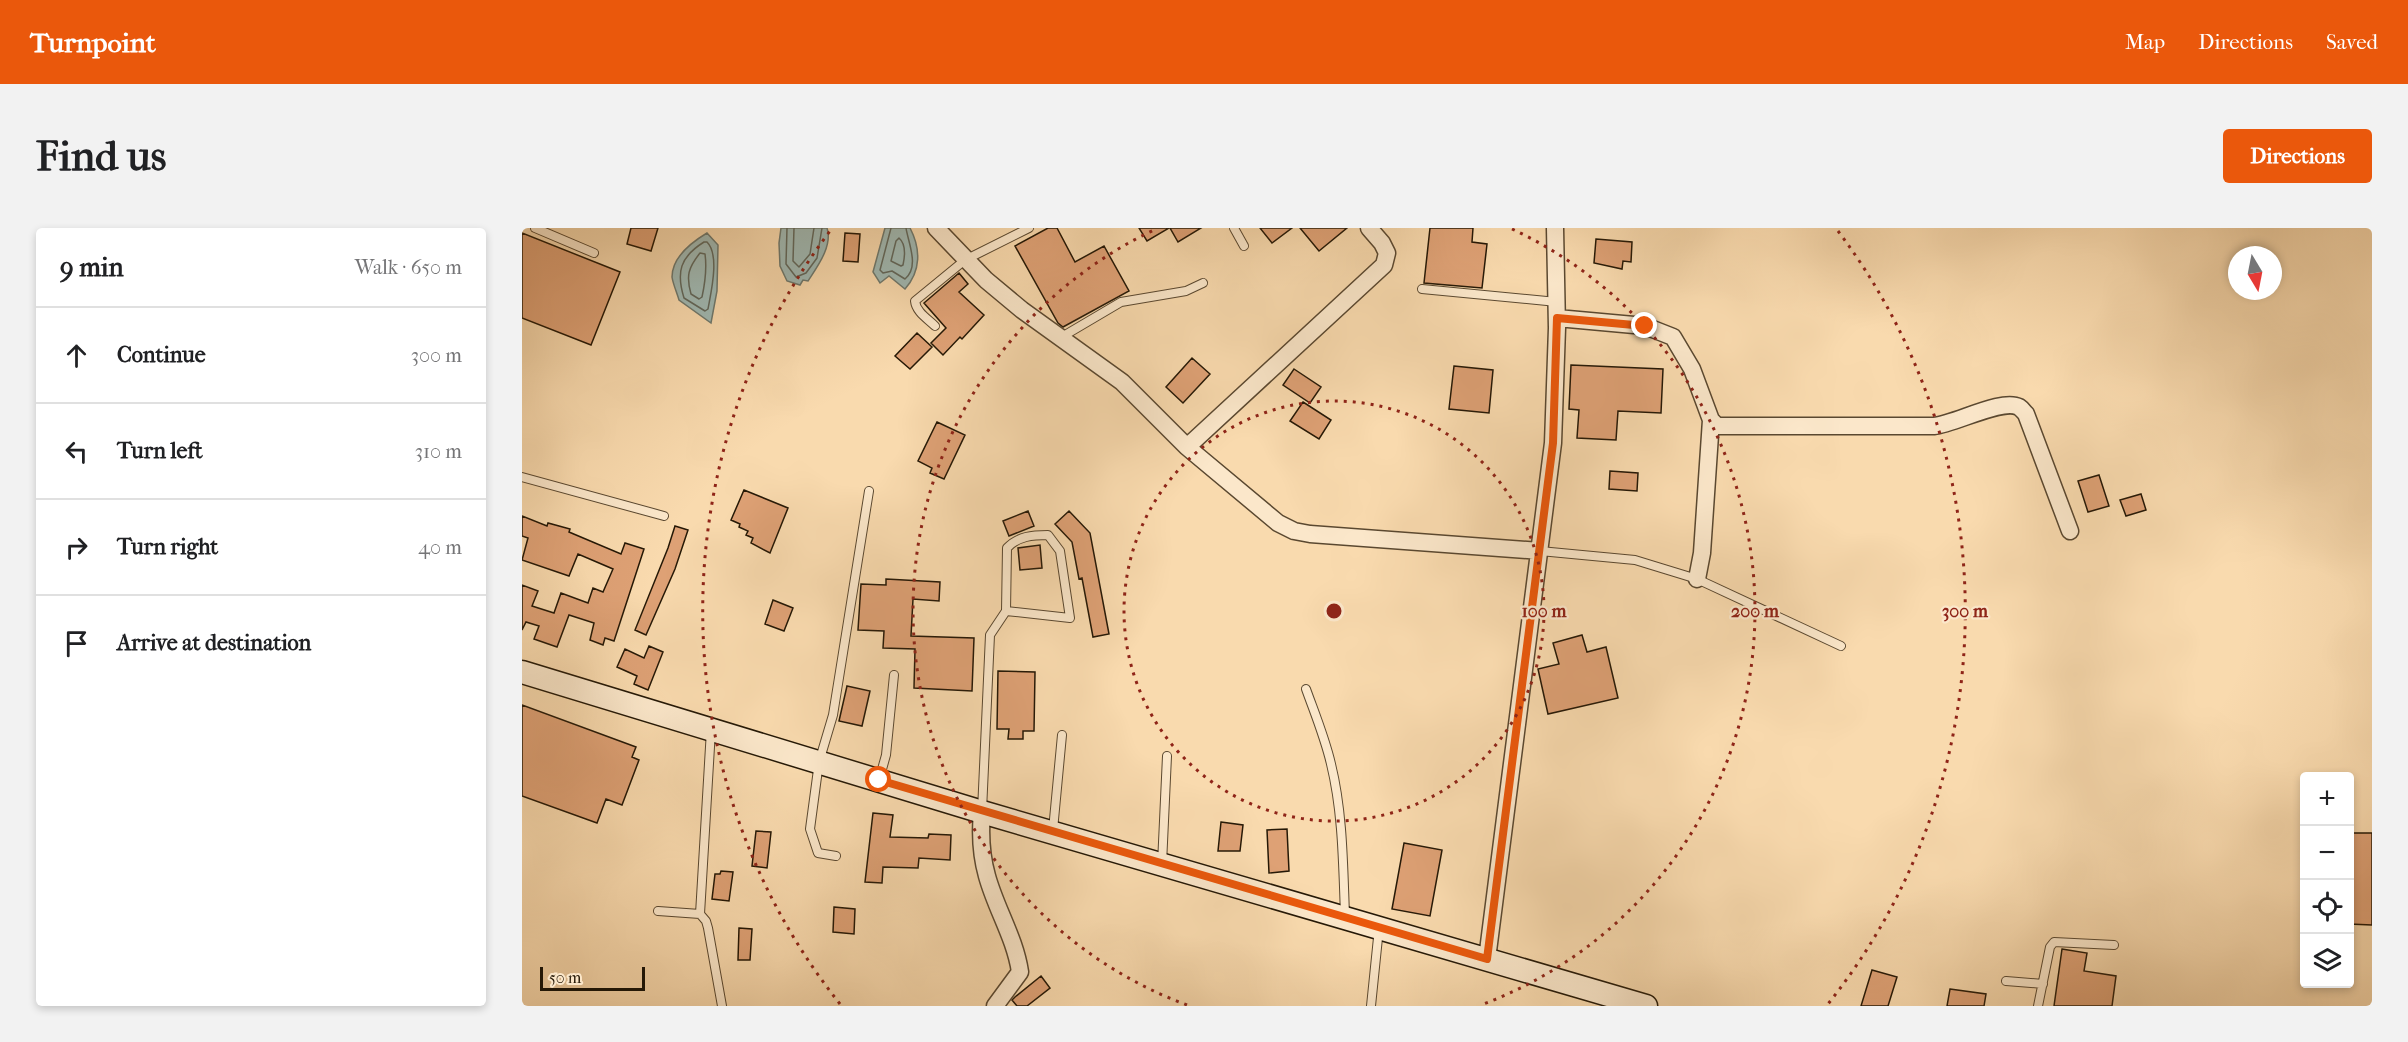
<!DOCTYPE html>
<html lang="en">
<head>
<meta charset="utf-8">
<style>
	:root { --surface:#fff; --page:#f2f2f2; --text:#202124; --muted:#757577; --line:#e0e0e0; --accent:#ea580c }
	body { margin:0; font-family:"IM FELL French Canon",serif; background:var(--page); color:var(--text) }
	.controls { position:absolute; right:18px; bottom:18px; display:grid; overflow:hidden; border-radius:6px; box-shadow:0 3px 9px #0003 }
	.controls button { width:54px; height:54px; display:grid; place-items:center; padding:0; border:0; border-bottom:2px solid var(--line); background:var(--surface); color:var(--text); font:30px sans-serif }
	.compass { position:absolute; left:1706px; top:18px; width:54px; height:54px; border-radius:50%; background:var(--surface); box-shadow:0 3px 9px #0003; rotate:170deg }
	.scale { position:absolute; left:18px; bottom:15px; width:105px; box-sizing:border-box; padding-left:6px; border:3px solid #251806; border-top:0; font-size:16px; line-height:21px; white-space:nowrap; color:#251806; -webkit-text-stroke:4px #fbe7ca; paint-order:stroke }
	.stop { position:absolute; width:18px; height:18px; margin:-14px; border:4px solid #ea580c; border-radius:50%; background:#fff }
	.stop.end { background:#ea580c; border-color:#fff; box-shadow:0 2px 6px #0008 }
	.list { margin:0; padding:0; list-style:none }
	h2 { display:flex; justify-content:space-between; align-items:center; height:78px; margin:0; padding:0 24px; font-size:26px }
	h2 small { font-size:20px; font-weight:400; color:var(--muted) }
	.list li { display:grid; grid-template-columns:39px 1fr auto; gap:18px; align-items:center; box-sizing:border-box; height:96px; padding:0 24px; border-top:2px solid var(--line) }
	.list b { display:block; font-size:22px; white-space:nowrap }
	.list em { font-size:20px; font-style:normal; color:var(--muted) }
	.icon { flex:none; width:33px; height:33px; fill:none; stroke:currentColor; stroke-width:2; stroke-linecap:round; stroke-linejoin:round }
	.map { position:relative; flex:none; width:1850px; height:778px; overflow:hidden; border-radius:6px }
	header { display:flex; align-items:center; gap:36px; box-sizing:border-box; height:84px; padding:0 30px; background:var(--accent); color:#fff }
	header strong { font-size:28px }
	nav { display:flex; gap:33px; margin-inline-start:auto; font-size:21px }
	.intro { display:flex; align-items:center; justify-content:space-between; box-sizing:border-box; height:144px; padding:0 36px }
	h1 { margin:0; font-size:42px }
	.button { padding:15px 27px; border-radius:6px; background:var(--accent); color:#fff; font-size:21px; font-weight:700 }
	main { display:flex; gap:36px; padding:0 36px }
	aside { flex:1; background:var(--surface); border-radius:6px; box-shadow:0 3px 9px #0003 }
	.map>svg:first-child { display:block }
	.water { fill:#a0b9b3; stroke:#6f796e; stroke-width:1.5 }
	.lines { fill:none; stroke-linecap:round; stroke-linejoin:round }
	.shore { stroke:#62685c; stroke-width:1.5 }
	.building { fill:#dea175; stroke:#251806; stroke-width:1.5 }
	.lane-casing { stroke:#5a4830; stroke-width:10 }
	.street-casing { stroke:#5a4830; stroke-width:19 }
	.secondary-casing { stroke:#251806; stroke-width:25 }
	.lane { stroke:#fbe7ca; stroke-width:8 }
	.street { stroke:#fbe7ca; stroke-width:16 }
	.secondary { stroke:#fbe7ca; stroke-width:22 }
	.route { stroke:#ea580c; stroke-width:8 }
	.ring { fill:none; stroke:#8f2418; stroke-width:3; stroke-dasharray:3 6 }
	.centre { fill:#8f2418; stroke:#fbe7ca; stroke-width:3 }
	.ring-label { font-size:18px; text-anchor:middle; font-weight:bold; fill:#8f2418; stroke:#fbe7ca; stroke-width:4.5; stroke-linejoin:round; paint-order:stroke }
</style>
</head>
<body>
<header>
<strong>Turnpoint</strong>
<nav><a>Map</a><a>Directions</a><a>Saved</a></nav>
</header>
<div class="intro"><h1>Find us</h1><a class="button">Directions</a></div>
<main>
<aside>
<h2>9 min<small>Walk · 650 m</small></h2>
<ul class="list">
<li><svg class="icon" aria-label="ahead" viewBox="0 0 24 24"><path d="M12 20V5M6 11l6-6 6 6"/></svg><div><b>Continue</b></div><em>300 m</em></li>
<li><svg class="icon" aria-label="left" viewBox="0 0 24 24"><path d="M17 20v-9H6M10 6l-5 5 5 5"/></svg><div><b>Turn left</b></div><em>310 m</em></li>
<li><svg class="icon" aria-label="right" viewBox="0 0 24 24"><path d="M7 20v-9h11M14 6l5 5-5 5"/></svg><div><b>Turn right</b></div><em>40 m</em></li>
<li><svg class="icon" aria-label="arrive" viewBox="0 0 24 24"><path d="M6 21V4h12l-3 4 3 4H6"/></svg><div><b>Arrive at destination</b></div></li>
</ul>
</aside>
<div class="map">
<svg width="1850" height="778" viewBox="0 0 1850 778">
	<rect width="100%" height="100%" fill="#f9daae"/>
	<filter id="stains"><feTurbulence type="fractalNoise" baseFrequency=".00333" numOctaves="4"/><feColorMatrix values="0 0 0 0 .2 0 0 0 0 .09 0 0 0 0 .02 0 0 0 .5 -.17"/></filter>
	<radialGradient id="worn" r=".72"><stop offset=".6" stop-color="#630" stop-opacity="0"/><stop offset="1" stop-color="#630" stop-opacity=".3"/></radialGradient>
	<!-- water -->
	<path class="water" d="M259,0H305C311,18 295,39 286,53L281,52L278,57L265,53L258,38L257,15Z
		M363,0H388C399,21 399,43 383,61L367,48L358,55L351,44Z
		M185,5L196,17L195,63L189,95L157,72C155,65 151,56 150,49C150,29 170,14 185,5Z"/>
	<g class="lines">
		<!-- shore -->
		<path class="shore" d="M265,0L264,36L274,49L284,45L295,30L300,0
			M272,0L271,33L277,39L288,26L292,0
			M369,0L358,42L361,45L370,43L383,51C398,39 386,14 384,0
			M377,10C384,16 383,28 381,37L379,38L369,33L374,13Z
			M182,14H185C198,27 189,64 186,81L183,83L162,70C154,44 158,29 182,14Z
			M178,25L183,26C185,40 183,55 180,69L177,71L169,66C164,48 166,40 178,25Z"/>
	</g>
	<!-- building -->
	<path class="building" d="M109,0H136L129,23L105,16Z
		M526,0H535L553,34L582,18L607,63L541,99L536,95L493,18Z
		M617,0H647L625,13Z
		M648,0H679L656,14Z
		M738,0H770L750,15Z
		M778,0H825L797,23Z
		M908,0H951L950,14L965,16L960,60L902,55Z
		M0,5L98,44L69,117L0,90Z
		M323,5L338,6L336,34L321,33Z
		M1074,11L1110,14L1109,34L1101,33L1100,41L1072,35Z
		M437,45L446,56L437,64L462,87L440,111L438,109L421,127L409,115L424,100L402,75Z
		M395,105L410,119L388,141L373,128Z
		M670,130L688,146L661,175L644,159Z
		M1049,137L1141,141L1139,185L1096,183L1094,212L1055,210L1057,182L1047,181Z
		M932,138L971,142L967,185L927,181Z
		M772,141L799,159L788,175L761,157Z
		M781,174L809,192L797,211L768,193Z
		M415,194L443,207L422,251L408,245L410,240L396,233Z
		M1088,243L1116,245L1115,263L1087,261Z
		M1577,247L1587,278L1566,284L1556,253Z
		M222,262L266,280L248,325L229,315L231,310L224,307L226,303L217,299L218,296L209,292Z
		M1619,266L1624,282L1604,288L1598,272Z
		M506,283L512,298L487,308L481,293Z
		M547,283L568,305L587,406L571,409L560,350L557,351L550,314L533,296Z
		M0,288L25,298L26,295L48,301L47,304L99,326L103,315L122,321L92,413L83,410L81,417L68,412L72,395L47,387L35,419L12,411L17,398L4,394L0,402V357L16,363L10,378L32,385L39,365L66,375L71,360L81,364L91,341L56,326L47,348L0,332L6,310L0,308Z
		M153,298L166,302L153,341L124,407L113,402L146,320Z
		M518,317L520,340L498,342L496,320Z
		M364,351L418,354L417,373L391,371L389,408L452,410L450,463L392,460L393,421L361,420L362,403L336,402L339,356L364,357Z
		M251,372L271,380L262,403L243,396Z
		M1060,407L1065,424L1084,419L1096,470L1026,486L1016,441L1037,436L1031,415Z
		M127,418L141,424L126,462L112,456L115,448L95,439L103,421L122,430Z
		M476,443L513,444L512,503H501V511H486L487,501H475Z
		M325,458L348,463L340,498L317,493Z
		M0,477L114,519L110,529L117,532L100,577L84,571L75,595L0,568Z
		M351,585L371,587L368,609L406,610L407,606L429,607L428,632L397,630L396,640L361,639L360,655L343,654Z
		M699,594L721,597L718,623H696Z
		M765,601L767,643L747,645L745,602Z
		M234,603L249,604L245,640L230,638Z
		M1827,605H1850V697L1827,696Z
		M882,615L920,622L908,688L870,681Z
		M199,643L211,644L207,673L190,671L193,646H198Z
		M312,679L333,681L332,706L311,704Z
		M217,700L230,701L228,732H216Z
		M1540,721L1565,725L1562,743L1594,748L1590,778H1532Z
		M1350,742L1375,749L1366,778H1339Z
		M519,748L528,760L505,778H495L490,772L493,769Z
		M1428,761L1464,766L1462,778H1425Z"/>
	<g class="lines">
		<!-- lane casing -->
		<g class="lane-casing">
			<path id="lane" d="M13,0L72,25
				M712,0L722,18
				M900,61L1035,74
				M413,98C406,91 394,84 393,73L443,32L507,0
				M538,110L599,74L664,63L681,55
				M0,249L142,288
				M1018,323L1113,332L1175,351L1319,418
				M784,461C793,486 803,510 809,536C821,585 821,637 823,687
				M189,502L178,686L184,693L186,700L200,778
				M357,552L364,527L372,447
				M460,583L468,407L484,383L548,390L538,323L526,307C511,307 496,308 485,320L484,383
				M531,602L540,507
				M314,628L296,625L288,601L297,534L311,487L347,263
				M640,636L645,528
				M136,683L178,686
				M1484,753L1521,756
				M849,778L857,700
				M1516,778L1528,719L1532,714L1592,717"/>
		</g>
		<!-- street casing -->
		<g class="street-casing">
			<path id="street" d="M414,0L464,52L500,82L600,154L665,219L756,295L772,303L788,306L1018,323
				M1035,90L1123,98L1151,109L1170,141L1189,192L1195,198H1412C1433,196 1480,170 1497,179C1500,181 1502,184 1504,186L1548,303
				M665,219L862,37L865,25L860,15L847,0
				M1175,351L1180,325L1189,192
				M460,584C458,606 459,627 465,648C474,681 493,710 498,744L473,778
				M965,731L1031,215L1035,100L1033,0"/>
		</g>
		<!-- secondary casing -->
		<g class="secondary-casing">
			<path id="secondary" d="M0,444L460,584L1124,778"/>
		</g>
		<!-- lane -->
		<use href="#lane" class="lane"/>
		<!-- street -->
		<use href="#street" class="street"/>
		<!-- secondary -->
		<use href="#secondary" class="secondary"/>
	</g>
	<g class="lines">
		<!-- route -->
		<path class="route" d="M357,552L965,731L1031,215L1035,90L1123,98"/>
	</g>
	<!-- distance rings -->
	<g class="ring">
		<circle cx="812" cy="383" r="210"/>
		<path d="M665 777A421 421 0 0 1 634 1M990 1A421 421 0 0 1 959 777"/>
		<path d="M318 776A631 631 0 0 1 308 3M1316 3A631 631 0 0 1 1306 776"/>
	</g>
	<circle cx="812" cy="383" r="9" class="centre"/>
	<g class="ring-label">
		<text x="1022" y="389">100 m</text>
		<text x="1233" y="389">200 m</text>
		<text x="1443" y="389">300 m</text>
	</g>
	<rect width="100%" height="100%" filter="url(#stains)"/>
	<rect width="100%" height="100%" fill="url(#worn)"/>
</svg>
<div class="controls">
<button>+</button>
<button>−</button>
<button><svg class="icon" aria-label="locate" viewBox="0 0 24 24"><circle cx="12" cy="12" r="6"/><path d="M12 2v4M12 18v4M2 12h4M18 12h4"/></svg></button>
<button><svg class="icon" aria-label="layers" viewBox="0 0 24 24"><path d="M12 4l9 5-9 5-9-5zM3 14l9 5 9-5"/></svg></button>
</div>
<svg class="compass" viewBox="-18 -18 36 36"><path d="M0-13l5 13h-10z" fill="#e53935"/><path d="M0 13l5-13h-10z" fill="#757577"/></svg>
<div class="scale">50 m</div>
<div class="stop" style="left:357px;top:552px"></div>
<div class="stop end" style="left:1123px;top:98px"></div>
</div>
</main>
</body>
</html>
